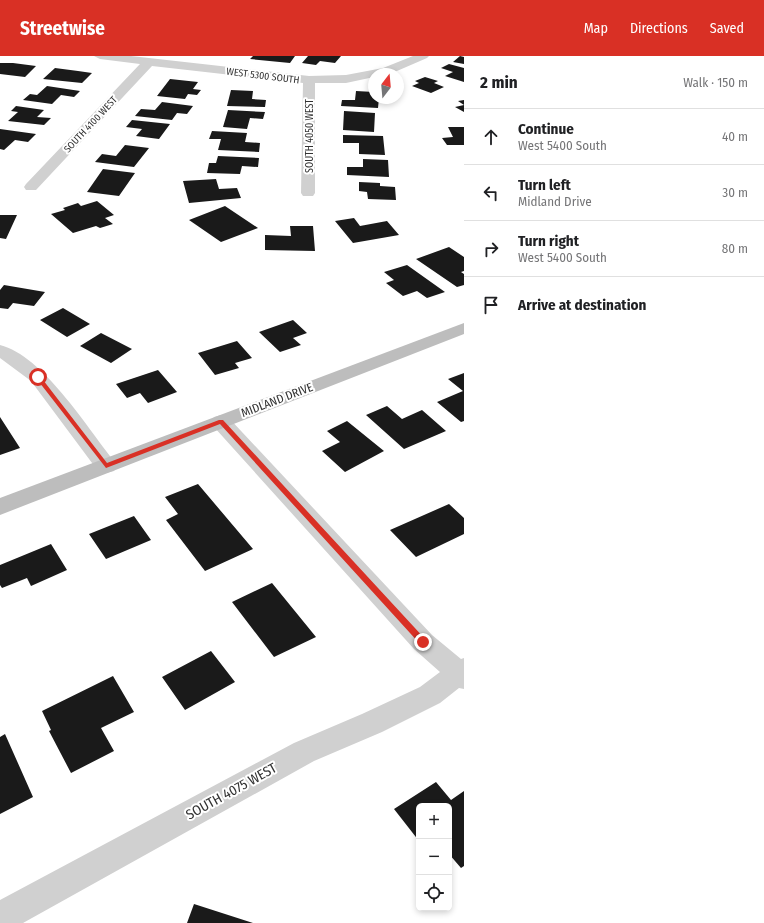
<!DOCTYPE html>
<html lang="en">
<head>
<meta charset="utf-8">
<style>
	:root { --surface:#fff; --page:#f6f6f6; --text:#202124; --muted:#757577; --line:#e0e0e0; --accent:#d93025 }
	body { margin:0; font-family:"Fira Sans Condensed",sans-serif; background:var(--page); color:var(--text) }
	.controls { position:absolute; right:12px; bottom:12px; display:grid; overflow:hidden; border-radius:6px; box-shadow:0 2px 6px #0003 }
	.controls button { width:36px; height:36px; display:grid; place-items:center; padding:0; border:0; border-bottom:1px solid var(--line); background:var(--surface); color:var(--text); font:20px sans-serif }
	.compass { position:absolute; left:368px; top:12px; width:36px; height:36px; border-radius:50%; background:var(--surface); box-shadow:0 2px 6px #0003; rotate:16deg }
	.stop { position:absolute; width:12px; height:12px; margin:-9px; border:3px solid #d93025; border-radius:50%; background:#fff }
	.stop.end { background:#d93025; border-color:#fff; box-shadow:0 1px 4px #0008 }
	.list { margin:0; padding:0; list-style:none }
	h2 { display:flex; justify-content:space-between; align-items:center; height:52px; margin:0; padding:0 16px; font-size:17px }
	h2 small { font-size:13px; font-weight:400; color:var(--muted) }
	.list li { display:grid; grid-template-columns:26px 1fr auto; gap:12px; align-items:center; box-sizing:border-box; height:56px; padding:0 16px; border-top:1px solid var(--line) }
	.list b { display:block; font-size:15px; white-space:nowrap }
	.list p { margin:0; font-size:13px; white-space:nowrap; color:var(--muted) }
	.list em { font-size:13px; font-style:normal; color:var(--muted) }
	.icon { flex:none; width:22px; height:22px; fill:none; stroke:currentColor; stroke-width:2; stroke-linecap:round; stroke-linejoin:round }
	.map { position:relative; flex:none; width:464px; height:867px; overflow:hidden }
	header { display:flex; align-items:center; gap:24px; box-sizing:border-box; height:56px; padding:0 20px; background:var(--accent); color:#fff }
	header strong { font-size:19px }
	nav { display:flex; gap:22px; margin-inline-start:auto; font-size:14px }
	main { display:flex }
	aside { flex:1; background:var(--surface) }
	.map>svg:first-child { display:block }
	.building { fill:#1a1a1a }
	.lines { fill:none; stroke-linecap:round; stroke-linejoin:round }
	.street { fill:#d0d0d0; fill-rule:evenodd }
	.secondary { fill:#bdbdbd; fill-rule:evenodd }
	.route { fill:#d93025 }
	.labels { text-anchor:middle; stroke-width:4; stroke-linejoin:round; paint-order:stroke }
	.far-street-label { font-size:10px; fill:#333; stroke:#fff }
	.street-label { font-size:12px; fill:#333; stroke:#fff }
	.near-street-label { font-size:14px; fill:#333; stroke:#fff }
</style>
</head>
<body>
<header>
<strong>Streetwise</strong>
<nav><a>Map</a><a>Directions</a><a>Saved</a></nav>
</header>
<main>
<div class="map">
<svg width="464" height="867" viewBox="0 0 464 867">
	<rect width="100%" height="100%" fill="#fff"/>
	<!-- building -->
	<path class="building" d="M253,0H295L290,7L250,3Z
		M308,0H341L335,7L320,5L316,9L302,7Z
		M460,0L464,1V8L453,6Z
		M0,7H13L36,10L25,21L0,18Z
		M449,8L464,12V26L445,20L453,16L441,12Z
		M55,12L78,15L92,17L82,27L43,23Z
		M425,21L438,25L434,27L444,31L431,37L412,30L419,27L415,25Z
		M170,23L198,26L193,33L201,34L197,39L188,38L185,43L157,40Z
		M47,30L80,35L74,41L61,39L52,48L23,44L30,38L37,39Z
		M231,34L253,35L252,43L266,44L265,51L227,50Z
		M356,35L374,36V42H379L378,52L341,50L342,44H355Z
		M464,44V56L455,51L464,49L458,45Z
		M162,46L193,50L187,58L177,57L172,64L135,60L141,53L155,54Z
		M16,50L44,54L37,61L51,62L44,69L8,65L18,56L11,55Z
		M228,54L265,56L263,63L250,62L247,73L223,71Z
		M344,55L375,57L374,76L343,74Z
		M132,64L170,68L159,83L136,80L142,73L126,71Z
		M448,71H464V89H447L442,82L453,81Z
		M0,73L36,78L28,86L15,84L4,94L0,93Z
		M212,75L247,77L245,86L260,87L259,96L218,94L221,83H209Z
		M343,79L383,80L385,99L359,98V87H343Z
		M125,89L149,92L134,111L95,106L102,98L116,100Z
		M218,100L259,102L258,111L242,110L240,118L207,117L209,107H216Z
		M363,103L388,104L389,121L347,119V111H363Z
		M103,113L135,117L119,140L87,136Z
		M216,123L219,133L237,132L241,142L189,147L183,125Z
		M359,126L380,127V130L395,131L396,144L368,143L367,136L359,135Z
		M97,145L114,159L105,162L113,168L100,172L96,170L73,177L51,158L65,154L63,152L78,147L81,150Z
		M225,150L258,172L221,186L189,164Z
		M0,159H17L6,183L0,182Z
		M354,162L360,170L387,165L399,179L353,187L335,165Z
		M290,170H313L315,195L265,194V179L291,180Z
		M449,191L464,201V215L461,216L464,218V229L457,231L416,203Z
		M407,209L445,236L427,242L417,235L403,240L386,227L394,224L384,216Z
		M4,229L45,236L34,250L13,247L8,253L0,252V234Z
		M63,252L90,268L67,281L40,264Z
		M293,264L307,277L293,282L301,289L280,296L259,276Z
		M101,277L132,293L111,307L80,290Z
		M237,285L252,302L235,307L239,312L215,319L198,297Z
		M158,314L177,336L148,347L140,337L127,342L116,328Z
		M464,317V365L461,366L437,346L463,335L448,323Z
		M387,350L402,363L422,354L446,375L404,393L366,359Z
		M0,361L20,392L0,399Z
		M347,365L384,395L345,416L322,395L340,386L327,375Z
		M198,428L253,493L205,515L166,464L178,458L165,441Z
		M449,448L464,462V478L416,501L390,474Z
		M134,460L151,484L106,503L89,478Z
		M51,488L67,514L31,530L27,522L2,532L0,529V509Z
		M272,527L316,581L274,601L232,546Z
		M211,595L235,626L185,654L162,621Z
		M113,620L134,656L101,672L114,695L71,717L49,675L51,674L42,655Z
		M5,678L33,741L0,758V681Z
		M436,726L451,744L464,735V810L461,812L449,798V750H419V785L394,753Z
		M194,848L253,867H187Z"/>
	<g class="lines">
		<!-- street -->
		<path class="street" d="M94,0H131L309,20L346,19L383,12L413,0H429L427,2L390,18H374V21L346,27H315V137L313,140H303L301,137L303,27L152,10L36,134H26L24,131L26,128L140,8L100,3Z
			M0,289C43,300 86,370 114,405L117,410L114,415L106,417L98,415L31,325L0,302Z
			M221,359L228,361L432,579L461,603L464,602V633L459,632L440,647L382,676L314,705L23,867H0V844L294,687L362,658L420,631L440,616L414,593L214,371L211,366L214,361Z"/>
		<!-- secondary -->
		<path class="secondary" d="M464,267V278L0,459V442Z"/>
	</g>
	<!-- route -->
	<path class="route" d="M36,320H40L107,407L219,364H223L426,584V588H420L220,368L106,412L36,322Z"/>
	<g class="labels">
		<!-- far-street labels -->
		<g class="far-street-label">
			<text transform="translate(263 19) rotate(7)" y="4">WEST 5300 SOUTH</text>
			<text transform="translate(90 68) rotate(-47)" y="4">SOUTH 4100 WEST</text>
			<text transform="translate(309 80) rotate(-90)" y="4">SOUTH 4050 WEST</text>
		</g>
		<!-- street labels -->
		<g class="street-label">
			<text transform="translate(277 344) rotate(-21)" y="4">MIDLAND DRIVE</text>
		</g>
		<!-- near-street labels -->
		<g class="near-street-label">
			<text transform="translate(231 735) rotate(-29)" y="5">SOUTH 4075 WEST</text>
		</g>
	</g>
</svg>
<div class="controls">
<button>+</button>
<button>−</button>
<button><svg class="icon" aria-label="locate" viewBox="0 0 24 24"><circle cx="12" cy="12" r="6"/><path d="M12 2v4M12 18v4M2 12h4M18 12h4"/></svg></button>
</div>
<svg class="compass" viewBox="-18 -18 36 36"><path d="M0-13l5 13h-10z" fill="#e53935"/><path d="M0 13l5-13h-10z" fill="#757577"/></svg>
<div class="stop" style="left:38px;top:321px"></div>
<div class="stop end" style="left:423px;top:586px"></div>
</div>
<aside>
<h2>2 min<small>Walk · 150 m</small></h2>
<ul class="list">
<li><svg class="icon" aria-label="ahead" viewBox="0 0 24 24"><path d="M12 20V5M6 11l6-6 6 6"/></svg><div><b>Continue</b><p>West 5400 South</p></div><em>40 m</em></li>
<li><svg class="icon" aria-label="left" viewBox="0 0 24 24"><path d="M17 20v-9H6M10 6l-5 5 5 5"/></svg><div><b>Turn left</b><p>Midland Drive</p></div><em>30 m</em></li>
<li><svg class="icon" aria-label="right" viewBox="0 0 24 24"><path d="M7 20v-9h11M14 6l5 5-5 5"/></svg><div><b>Turn right</b><p>West 5400 South</p></div><em>80 m</em></li>
<li><svg class="icon" aria-label="arrive" viewBox="0 0 24 24"><path d="M6 21V4h12l-3 4 3 4H6"/></svg><div><b>Arrive at destination</b></div></li>
</ul>
</aside>
</main>
</body>
</html>
